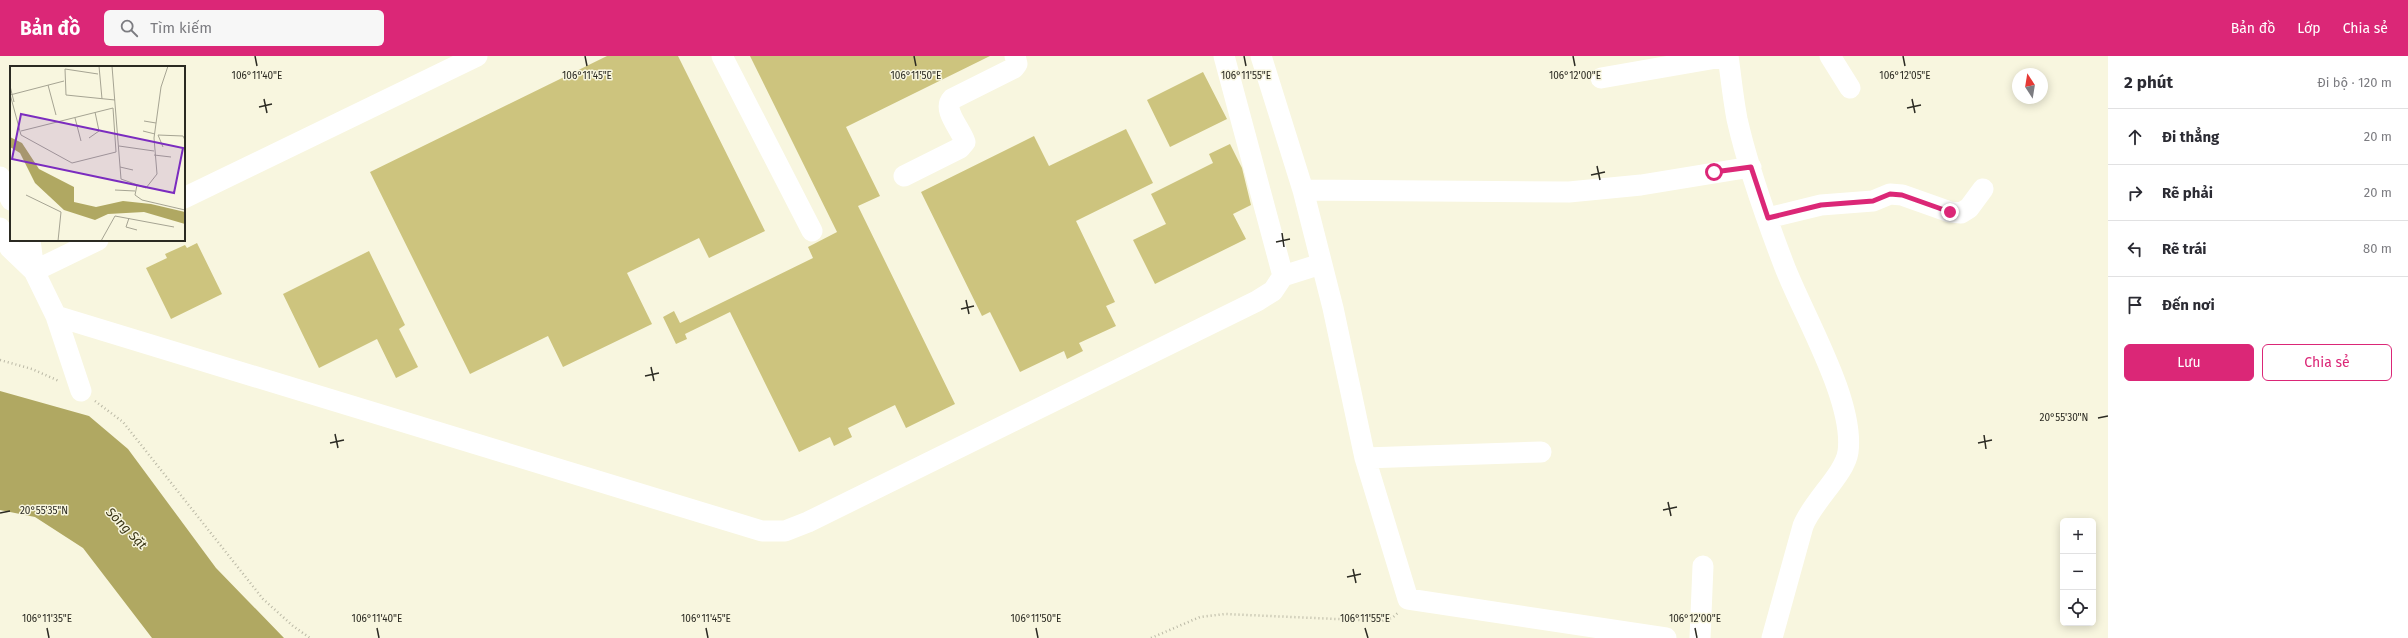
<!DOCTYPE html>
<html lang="vi">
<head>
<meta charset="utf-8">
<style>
	:root { --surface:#fff; --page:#f7f7f7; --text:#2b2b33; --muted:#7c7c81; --line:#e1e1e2; --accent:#db2777 }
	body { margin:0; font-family:"Fira Sans",sans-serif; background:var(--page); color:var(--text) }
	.controls { position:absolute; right:12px; bottom:12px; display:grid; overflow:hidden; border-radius:6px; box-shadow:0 2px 10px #0003 }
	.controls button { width:36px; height:36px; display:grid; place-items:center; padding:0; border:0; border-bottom:1px solid var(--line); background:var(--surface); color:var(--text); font:20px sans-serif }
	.compass { position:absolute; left:2012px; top:12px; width:36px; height:36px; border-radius:50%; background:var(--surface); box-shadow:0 2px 10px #0003; rotate:348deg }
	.stop { position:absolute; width:12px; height:12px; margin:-9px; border:3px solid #db2777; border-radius:50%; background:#fff }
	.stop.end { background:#db2777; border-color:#fff; box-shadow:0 1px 4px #0008 }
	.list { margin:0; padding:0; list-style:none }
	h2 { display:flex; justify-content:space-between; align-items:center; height:52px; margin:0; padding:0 16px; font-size:17px }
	h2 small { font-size:13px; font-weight:400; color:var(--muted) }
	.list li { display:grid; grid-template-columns:26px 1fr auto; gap:12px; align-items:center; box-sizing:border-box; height:56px; padding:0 16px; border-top:1px solid var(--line) }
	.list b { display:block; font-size:15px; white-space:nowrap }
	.list em { font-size:13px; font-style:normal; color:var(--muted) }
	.actions { display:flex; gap:8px; padding:12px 16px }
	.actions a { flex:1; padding:9px 0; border:1px solid var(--accent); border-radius:6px; text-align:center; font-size:14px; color:var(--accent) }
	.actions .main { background:var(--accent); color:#fff }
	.icon { flex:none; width:22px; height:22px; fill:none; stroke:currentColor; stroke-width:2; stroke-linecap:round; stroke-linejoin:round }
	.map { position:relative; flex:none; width:2108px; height:582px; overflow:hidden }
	header { display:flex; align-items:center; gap:24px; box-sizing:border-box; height:56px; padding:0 20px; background:var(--accent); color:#fff }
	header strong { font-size:19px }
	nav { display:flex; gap:22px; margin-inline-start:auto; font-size:14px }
	.search { width:280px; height:36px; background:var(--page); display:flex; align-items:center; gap:10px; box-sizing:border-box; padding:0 14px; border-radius:6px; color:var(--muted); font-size:15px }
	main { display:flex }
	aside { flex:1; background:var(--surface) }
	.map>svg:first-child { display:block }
	.water { fill:#b0a862 }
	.building { fill:#cdc47e }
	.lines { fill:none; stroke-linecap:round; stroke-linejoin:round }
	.path { stroke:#bab8a5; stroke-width:2.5; stroke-dasharray:1 3; stroke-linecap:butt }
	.minor { stroke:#fff; stroke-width:21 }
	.route { stroke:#db2777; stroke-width:5 }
	.ticks { fill:none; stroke:#2b2a22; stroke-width:1.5 }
	.labels { text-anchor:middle; stroke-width:3; stroke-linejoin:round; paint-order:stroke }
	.water-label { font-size:13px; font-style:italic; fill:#3b3717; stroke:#f8f6df }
	.inset-road { fill:none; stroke:#a6a493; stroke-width:1 }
	.view { fill:#7b2cbf; fill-opacity:0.15; stroke:#7b2cbf; stroke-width:2 }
	.inset-edge { fill:none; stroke:#2b2a22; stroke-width:2 }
	.ticks-label { font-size:10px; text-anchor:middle; fill:#2b2a22; stroke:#f8f6df; stroke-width:3; stroke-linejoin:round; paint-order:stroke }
</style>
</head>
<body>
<header>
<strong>Bản đồ</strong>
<div class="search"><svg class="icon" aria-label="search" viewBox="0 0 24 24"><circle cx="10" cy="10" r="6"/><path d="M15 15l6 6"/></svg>Tìm kiếm</div>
<nav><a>Bản đồ</a><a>Lớp</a><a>Chia sẻ</a></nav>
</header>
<main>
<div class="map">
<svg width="2108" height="582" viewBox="0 0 2108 582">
	<rect width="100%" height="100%" fill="#f8f6df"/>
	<!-- water -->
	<path class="water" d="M0,335L89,360L128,393L216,512L284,582H152L83,492L35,461L0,454Z"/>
	<!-- building -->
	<path class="building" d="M607,0H678L765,175L709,202L699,182L627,217L652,268L563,311L548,280L470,318L370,116Z
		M750,0H990L846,71L880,140L858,150L955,348L906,372L895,349L848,372L852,381L834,390L830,381L799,396L730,256L685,278L687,283L676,288L663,261L674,255L680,267L813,202L808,191L837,176Z
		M1203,16L1227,63L1170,91L1147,44Z
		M1126,73L1153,127L1076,165L1115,246L1106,250L1116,270L1079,287L1083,295L1067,303L1064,295L1020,316L990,256L982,260L921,136L1034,80L1049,110Z
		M1230,88L1242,112L1251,149L1233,158L1246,183L1155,228L1133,184L1166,168L1151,138L1213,107L1209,98Z
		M197,187L222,238L171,263L146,212L167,202L165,198L185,189L187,192Z
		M369,195L405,269L399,273L418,311L396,322L377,283L319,312L283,238Z"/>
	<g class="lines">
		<!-- path -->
		<path class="path" d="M0,304L32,313L59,325
			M95,345L123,366L263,543L293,570L310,582
			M1151,582L1200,561L1225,558L1382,565L1392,562L1399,556"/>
		<!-- minor -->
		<path class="minor" d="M722,0L812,175
			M1261,0L1303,134L1333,252L1365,402L1408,543L1666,582
			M1728,0C1731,21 1733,42 1737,63C1748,112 1766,162 1784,209C1803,259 1855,345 1848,396C1845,418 1812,446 1803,470L1772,582
			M1830,0L1850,32
			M1601,22L1728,0
			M904,120L960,92L965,86C961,73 942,54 952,43L1014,12L1017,8L1015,0
			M0,121L11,144
			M1303,134L1569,136L1641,129L1751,111
			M184,142L477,0
			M1768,162L1821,149L1873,145L1890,138L1902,139L1950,156L1961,157L1969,152L1983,133
			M0,172L10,192L34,215
			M30,184L34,215L56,260L762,475H785L808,466L1257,245L1273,235L1283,220L1224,0
			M34,215L98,184
			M1283,220L1321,208
			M56,260L81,335
			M1365,402L1541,396
			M1700,582L1703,510"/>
	</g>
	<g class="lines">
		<!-- route -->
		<path class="route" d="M1714,116L1751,111L1768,162L1821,149L1873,145L1890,138L1902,139L1950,156"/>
	</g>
	<!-- ticks -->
	<path class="ticks" d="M255,0L257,10M585,0L587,10M914,0L916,10M1244,0L1246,10M1573,0L1575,10M1903,0L1905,10M264,43L267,57M1912,43L1915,57M259,51L272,48M1907,52L1921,49M1597,110L1600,124M1591,119L1605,116M1282,177L1284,191M1276,186L1290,183M966,244L969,258M961,253L974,250M651,311L654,325M645,320L659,317M2098,362L2108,360M335,378L338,392M1984,379L1986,393M330,387L344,384M1978,387L1992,384M1668,446L1671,460M1663,454L1677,451M0,457L10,455M1353,513L1356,527M1347,521L1361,518M47,572L49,582M377,572L379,582M706,572L708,582M1036,572L1038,582M1365,572L1368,582M1695,572L1697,582"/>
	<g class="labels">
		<!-- water labels -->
		<g class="water-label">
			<text transform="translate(127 472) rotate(46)" y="5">Sông Sặt</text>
		</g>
	</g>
	<!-- overview -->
	<g transform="translate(10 10)">
		<rect width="175" height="175" fill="#f8f6df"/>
		<path d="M0,71L12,77L29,103L64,121V136L86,141L113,135L141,138L175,146V158L134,146L98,148L85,154L54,144L25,117L10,87L0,81Z" fill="#b0a862"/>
		<path class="inset-road" d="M89,0L92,33M102,0L111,113L136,122L147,108L144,72L151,21L158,0M88,8L55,3L56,29L105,34M38,19L46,49M0,20L4,36M0,28L11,69L62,97L106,86L103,42L11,65M0,29L54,15M65,52L71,75M134,55L146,57M133,65L145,68M148,69L173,70L175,74M148,69L153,81M79,72L89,65L85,46M109,80L144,85M144,89L161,91M110,101L123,104M127,119L125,129L132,134L175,144M105,124L125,125M16,129L51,146L48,175M119,152L116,161L127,164M91,175L105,150L164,161"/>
		<path class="view" d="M11,48L173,82L164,127L2,93Z"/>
		<rect width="175" height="175" class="inset-edge"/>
	</g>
	<g class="ticks-label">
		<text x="257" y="23">106°11'40"E</text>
		<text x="587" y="23">106°11'45"E</text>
		<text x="916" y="23">106°11'50"E</text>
		<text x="1246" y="23">106°11'55"E</text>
		<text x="1575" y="23">106°12'00"E</text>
		<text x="1905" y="23">106°12'05"E</text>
		<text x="2064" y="365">20°55'30"N</text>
		<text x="44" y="458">20°55'35"N</text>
		<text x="47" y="566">106°11'35"E</text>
		<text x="377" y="566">106°11'40"E</text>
		<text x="706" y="566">106°11'45"E</text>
		<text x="1036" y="566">106°11'50"E</text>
		<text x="1365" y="566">106°11'55"E</text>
		<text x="1695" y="566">106°12'00"E</text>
	</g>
</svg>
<div class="controls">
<button>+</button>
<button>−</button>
<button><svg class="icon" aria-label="locate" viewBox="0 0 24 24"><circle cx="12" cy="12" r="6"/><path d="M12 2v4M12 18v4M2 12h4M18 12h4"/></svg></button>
</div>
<svg class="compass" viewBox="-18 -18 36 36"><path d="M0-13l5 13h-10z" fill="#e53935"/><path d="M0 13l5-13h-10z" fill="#7c7c81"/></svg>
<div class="stop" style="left:1714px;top:116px"></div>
<div class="stop end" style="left:1950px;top:156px"></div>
</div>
<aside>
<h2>2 phút<small>Đi bộ · 120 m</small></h2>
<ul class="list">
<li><svg class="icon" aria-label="ahead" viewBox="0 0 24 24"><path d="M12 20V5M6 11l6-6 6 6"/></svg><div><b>Đi thẳng</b></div><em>20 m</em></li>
<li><svg class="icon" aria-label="right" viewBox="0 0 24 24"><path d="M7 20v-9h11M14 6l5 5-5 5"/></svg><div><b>Rẽ phải</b></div><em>20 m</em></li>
<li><svg class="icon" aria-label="left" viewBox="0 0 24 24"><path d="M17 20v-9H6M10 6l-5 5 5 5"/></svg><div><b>Rẽ trái</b></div><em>80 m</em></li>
<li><svg class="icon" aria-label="arrive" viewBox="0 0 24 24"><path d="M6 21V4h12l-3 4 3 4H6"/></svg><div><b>Đến nơi</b></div></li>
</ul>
<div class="actions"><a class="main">Lưu</a><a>Chia sẻ</a></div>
</aside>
</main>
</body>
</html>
